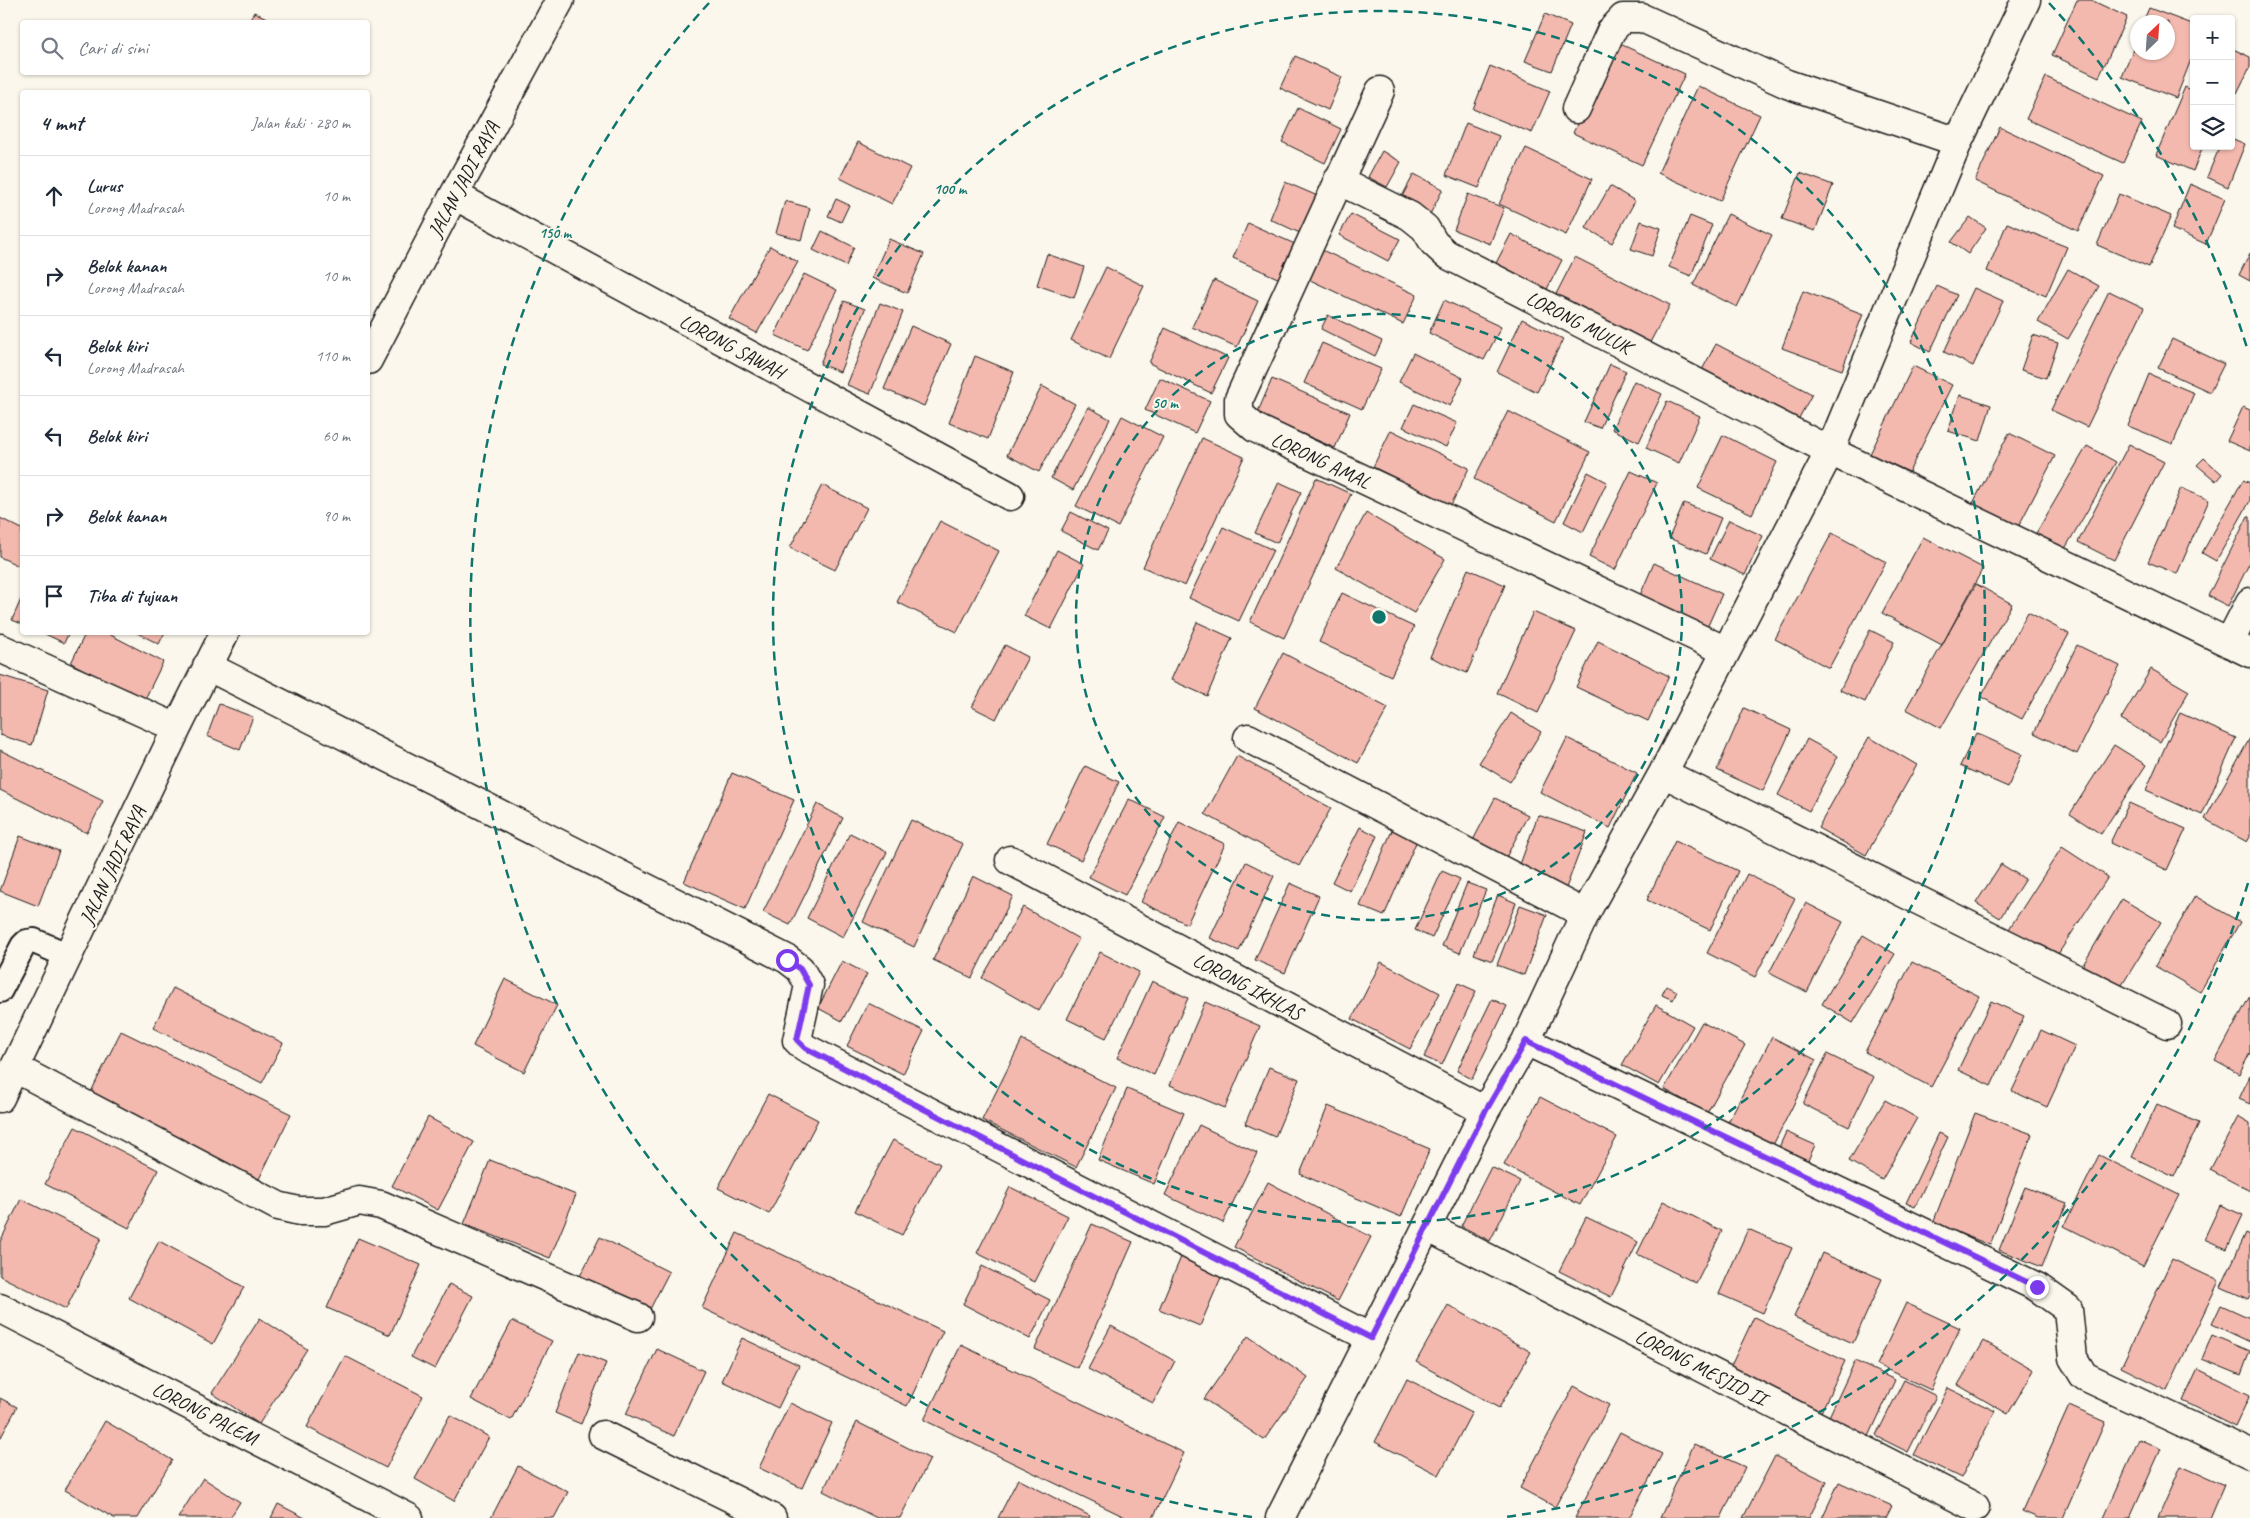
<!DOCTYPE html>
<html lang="id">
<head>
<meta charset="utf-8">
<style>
	:root { --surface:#fff; --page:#f2f2f3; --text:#1f2937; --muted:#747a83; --line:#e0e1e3 }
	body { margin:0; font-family:Caveat,sans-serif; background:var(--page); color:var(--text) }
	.controls { position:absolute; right:15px; top:15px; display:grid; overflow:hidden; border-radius:5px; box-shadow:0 1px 4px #0004 }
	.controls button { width:45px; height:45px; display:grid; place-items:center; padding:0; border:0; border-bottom:1px solid var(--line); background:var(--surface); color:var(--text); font:25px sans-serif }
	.compass { position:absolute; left:2130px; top:15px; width:45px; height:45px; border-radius:50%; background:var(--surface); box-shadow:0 1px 4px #0004; rotate:25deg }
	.stop { position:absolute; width:15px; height:15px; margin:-11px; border:4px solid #7c3aed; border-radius:50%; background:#fff }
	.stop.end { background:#7c3aed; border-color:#fff; box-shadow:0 1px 5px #0008 }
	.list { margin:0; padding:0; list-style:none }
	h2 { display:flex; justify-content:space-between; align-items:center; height:65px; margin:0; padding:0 20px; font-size:21px }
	h2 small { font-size:16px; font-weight:400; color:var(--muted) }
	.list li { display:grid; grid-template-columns:32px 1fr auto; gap:15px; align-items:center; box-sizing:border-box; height:80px; padding:0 20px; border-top:1px solid var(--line) }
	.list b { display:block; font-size:19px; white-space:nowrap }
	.list p { margin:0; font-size:16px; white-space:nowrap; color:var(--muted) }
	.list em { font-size:16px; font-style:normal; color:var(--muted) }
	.icon { flex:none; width:28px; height:28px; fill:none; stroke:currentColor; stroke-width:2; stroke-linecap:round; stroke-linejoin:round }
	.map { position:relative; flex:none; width:2250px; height:1518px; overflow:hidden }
	.search { position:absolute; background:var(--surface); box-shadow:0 1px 4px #0004; left:20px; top:20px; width:350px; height:55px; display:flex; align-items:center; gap:12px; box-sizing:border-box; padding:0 18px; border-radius:5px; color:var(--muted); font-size:19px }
	.panel { position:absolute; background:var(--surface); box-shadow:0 1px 4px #0004; left:20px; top:90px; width:350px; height:545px; border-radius:5px }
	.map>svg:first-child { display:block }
	.building { fill:#f4b9ae; stroke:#1c1c1c }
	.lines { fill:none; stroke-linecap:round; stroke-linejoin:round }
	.service-casing { stroke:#1c1c1c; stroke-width:28 }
	.minor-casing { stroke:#1c1c1c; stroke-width:31 }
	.service { stroke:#fbf7ec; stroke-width:24 }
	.minor { stroke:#fbf7ec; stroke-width:28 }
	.route { stroke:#7c3aed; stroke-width:6 }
	.ring { fill:none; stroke:#0f766e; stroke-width:2.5; stroke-dasharray:9 6 }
	.labels { text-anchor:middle; stroke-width:4; stroke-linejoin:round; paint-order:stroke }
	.street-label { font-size:20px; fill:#1c1c1c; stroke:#fbf7ec }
	.centre { fill:#0f766e; stroke:#fbf7ec; stroke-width:2.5 }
	.ring-label { font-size:15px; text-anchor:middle; font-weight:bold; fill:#0f766e; stroke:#fbf7ec; stroke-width:4; stroke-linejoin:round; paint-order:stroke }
</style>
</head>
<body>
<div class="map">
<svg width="2250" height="1518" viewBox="0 0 2250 1518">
	<rect width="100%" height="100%" fill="#fbf7ec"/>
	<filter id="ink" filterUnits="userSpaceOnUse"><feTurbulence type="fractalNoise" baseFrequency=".02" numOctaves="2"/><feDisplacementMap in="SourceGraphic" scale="10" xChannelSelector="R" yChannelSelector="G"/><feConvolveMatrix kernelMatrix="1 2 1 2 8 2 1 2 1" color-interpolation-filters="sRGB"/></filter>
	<g filter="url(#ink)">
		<!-- building -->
		<path class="building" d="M2077,0H2091L2127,17L2099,77L2052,55Z
			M2149,8L2194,25V52L2176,98L2122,77L2138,37V52H2168V22H2143Z
			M254,12L275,22H249Z
			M1545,14L1571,25L1552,71L1525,61Z
			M1616,42L1685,74L1642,165L1573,133Z
			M2231,48L2250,57V67L2237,93L2231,90Z
			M1295,56L1342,77L1328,110L1280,88Z
			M1490,66L1550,91L1532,133L1473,109Z
			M2046,77L2142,122L2123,163L2026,119Z
			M1698,86L1760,115L1720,201L1658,173Z
			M2185,87L2194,91V146H2203L2193,171L2156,155Z
			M1298,108L1341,129L1325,163L1282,142Z
			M1466,123L1499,136L1479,188L1446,175Z
			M2000,127L2104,176L2078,231L1975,181Z
			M2231,138L2245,144L2228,187L2207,177L2220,146H2231Z
			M858,142L910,168L892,204L840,178Z
			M1526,148L1592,179L1566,235L1499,204Z
			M1382,151L1401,162L1387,187L1368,177Z
			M1800,173L1833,185L1815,231L1782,219Z
			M1414,174L1443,189L1427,220L1398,204Z
			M1285,182L1320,197L1304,235L1270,219Z
			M2190,184L2225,199L2206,244L2172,229Z
			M1610,186L1635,201L1612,243L1586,228Z
			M1468,194L1504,208L1490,244L1454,230Z
			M2119,194L2171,216L2149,267L2097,245Z
			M836,199L849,205L841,222L828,216Z
			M785,201L810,208L801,240L776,233Z
			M1351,214L1400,239L1388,261L1339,235Z
			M1728,214L1772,235L1737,307L1693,285Z
			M1690,216L1712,225L1691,276L1669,267Z
			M1970,217L1986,228L1968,254L1951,242Z
			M1641,221L1661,228L1652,256L1631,249Z
			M1248,223L1306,249L1291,284L1233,258Z
			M2007,223L2067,247L2046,296L1987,271Z
			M822,231L854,247L846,266L813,250Z
			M1511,234L1562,260L1544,295L1493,269Z
			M889,239L924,254L907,293L872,278Z
			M770,246L798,262L757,333L729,319Z
			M1320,249L1417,295L1403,324L1306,278Z
			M2250,253V281L2239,275Z
			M1047,254L1084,267L1074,298L1037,285Z
			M1575,257L1670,305L1647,348L1553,300Z
			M1106,267L1144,286L1109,359L1071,340Z
			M2068,269L2099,286L2068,339L2038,322Z
			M804,274L837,290L807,350L775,335Z
			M1214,280L1258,301L1237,347L1192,327Z
			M1937,286L1957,295L1930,352L1911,342Z
			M1974,288L2003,301L1973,366L1944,352Z
			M1803,291L1863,314L1842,370L1782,348Z
			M2109,291L2144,308L2087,427L2051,410Z
			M1444,300L1501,327L1484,360L1429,333Z
			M844,301L865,309L840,372L820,364Z
			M880,303L903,312L870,394L847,385Z
			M1328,315L1382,341L1375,356L1321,329Z
			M1522,319L1563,339L1537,392L1497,372Z
			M911,326L951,344L924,406L884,389Z
			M1165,328L1228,358L1211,393L1149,363Z
			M2033,335L2058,343L2046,378L2021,370Z
			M2172,339L2224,364L2210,392L2158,368Z
			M1322,343L1381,369L1362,409L1304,383Z
			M1716,344L1812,394L1792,431L1696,381Z
			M1413,353L1463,378L1450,406L1399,382Z
			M975,356L1014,372L988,439L949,423Z
			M1610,364L1626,371L1600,428L1584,422Z
			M1913,366L1952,385L1909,472L1870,454Z
			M2149,374L2194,393L2173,444L2128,426Z
			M1160,378L1210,401L1195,433L1145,410Z
			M1272,379L1350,413L1335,448L1257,414Z
			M1634,381L1662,394L1639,442L1612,429Z
			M1042,386L1075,404L1039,472L1007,455Z
			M1960,395L1991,405L1980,441L1948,431Z
			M1667,401L1700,416L1679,463L1646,448Z
			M1414,404L1457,423L1446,447L1403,427Z
			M1088,407L1110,419L1073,490L1051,478Z
			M2243,407L2250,410V451L2227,441Z
			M1508,411L1590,452L1556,521L1474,479Z
			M1122,416L1163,437L1118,527L1076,506Z
			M1391,430L1469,468L1451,505L1373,467Z
			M2009,433L2055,456L2014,535L1969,511Z
			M1723,435L1777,462L1752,514L1698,488Z
			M1202,438L1244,457L1185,586L1143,567Z
			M2129,444L2164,462L2114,560L2078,542Z
			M2087,446L2116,462L2063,552L2035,535Z
			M2204,458L2222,474L2216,481L2197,465Z
			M1631,471L1657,483L1615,570L1589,557Z
			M1588,472L1607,482L1583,532L1564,522Z
			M1316,478L1351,494L1284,638L1250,622Z
			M2243,480L2250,483V501L2216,561L2202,553Z
			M1279,482L1301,492L1277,543L1255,533Z
			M822,485L867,508L835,570L790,548Z
			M2181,488L2209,500L2177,574L2148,562Z
			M1684,503L1721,518L1706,554L1669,538Z
			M1071,512L1108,531L1098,550L1061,531Z
			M1366,513L1445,559L1414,613L1336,568Z
			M2248,516L2250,517V562L2228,606L2208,596Z
			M0,518L22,529V558L19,566L0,557Z
			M1729,520L1763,536L1745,575L1710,559Z
			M940,521L999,551L957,632L897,602Z
			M1223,527L1273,550L1239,621L1189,598Z
			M1832,533L1886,562L1829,668L1775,639Z
			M1923,537L1983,568L1942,645L1882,613Z
			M1057,550L1084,564L1051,629L1024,616Z
			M1654,563L1722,594L1706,630L1638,600Z
			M1468,569L1505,585L1467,673L1430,657Z
			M1976,584L2012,604L1941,728L1906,709Z
			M1342,593L1414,627L1391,676L1319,642Z
			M22,597V624L12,620Z
			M1533,612L1576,631L1538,713L1497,693Z
			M2028,612L2069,634L2022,719L1981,697Z
			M1197,622L1232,638L1207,696L1171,680Z
			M1870,630L1894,642L1865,702L1840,690Z
			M41,632H69L64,643Z
			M86,632H105L163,662L144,701L71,663Z
			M135,632H165L159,644Z
			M1598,641L1669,676L1648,721L1576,687Z
			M1005,645L1028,657L996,719L972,707Z
			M2077,645L2120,666L2077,754L2034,733Z
			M1283,653L1388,708L1358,763L1255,708Z
			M2151,669L2189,691L2160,742L2121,719Z
			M0,675L48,690L32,745L0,735Z
			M219,704L253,717L240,750L207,736Z
			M1744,708L1791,730L1763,791L1717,770Z
			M1511,713L1541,732L1510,782L1479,763Z
			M2180,713L2236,738L2202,815L2146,790Z
			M1976,733L2022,754L2008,787L1960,766Z
			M1869,737L1917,765L1866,855L1818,828Z
			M1567,738L1637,773L1610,828L1540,792Z
			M2250,738V837L2247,842L2205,819Z
			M1807,739L1838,756L1809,811L1778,795Z
			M2114,745L2146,765L2101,834L2070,814Z
			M0,750L103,801L87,833L0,790Z
			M1237,756L1331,808L1299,866L1205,814Z
			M1085,766L1119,782L1081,860L1047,844Z
			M732,773L794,800L745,909L684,882Z
			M1495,798L1528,815L1502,865L1469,848Z
			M1129,799L1165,817L1125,895L1089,877Z
			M2129,803L2186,829L2167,870L2110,843Z
			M817,804L843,818L790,925L763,912Z
			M1538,815L1587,832L1566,888L1518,870Z
			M911,820L963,844L914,947L863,922Z
			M1179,822L1225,844L1187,924L1141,902Z
			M1360,827L1377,836L1350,891L1332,882Z
			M1393,828L1418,838L1384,916L1360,906Z
			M850,833L887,852L843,937L807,918Z
			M20,836L59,851L38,906L0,891Z
			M1675,841L1738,871L1710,930L1647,900Z
			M2062,847L2108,877L2053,962L2007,932Z
			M1246,862L1274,876L1239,951L1210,938Z
			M2001,864L2025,879L2000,918L1976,903Z
			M1442,871L1460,879L1432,938L1415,930Z
			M1747,874L1795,898L1755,977L1707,953Z
			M973,876L1013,896L972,978L933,960Z
			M1290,883L1319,896L1285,973L1255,960Z
			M1467,883L1486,890L1460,953L1442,946Z
			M1498,895L1516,903L1492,961L1474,954Z
			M2195,896L2240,922L2200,992L2155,966Z
			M2122,899L2161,922L2117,993L2080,970Z
			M1806,903L1843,922L1807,992L1769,973Z
			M1520,905L1547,915L1524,975L1497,965Z
			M1023,907L1079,939L1039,1011L982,978Z
			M1863,935L1895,954L1853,1023L1822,1004Z
			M1100,952L1139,972L1106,1038L1067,1019Z
			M842,961L867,974L842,1021L818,1008Z
			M1381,962L1440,993L1410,1049L1352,1019Z
			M1912,962L1979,996L1931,1087L1865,1052Z
			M505,979L557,1005L524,1072L473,1046Z
			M1152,981L1188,998L1154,1075L1117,1058Z
			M1458,983L1476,991L1442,1065L1424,1057Z
			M1666,986L1677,991L1673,1000L1662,995Z
			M173,988L283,1043L262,1083L153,1028Z
			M2250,996V1053L2239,1074L2215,1061Z
			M1492,999L1507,1006L1472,1079L1457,1071Z
			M1991,1001L2024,1016L1991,1086L1958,1070Z
			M1205,1002L1260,1026L1225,1108L1170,1085Z
			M868,1003L924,1031L903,1074L847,1046Z
			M1656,1005L1693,1026L1659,1085L1622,1065Z
			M1702,1022L1745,1045L1707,1113L1664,1089Z
			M2041,1030L2075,1046L2047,1107L2012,1091Z
			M121,1031L291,1114L259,1179L89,1096Z
			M1772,1037L1816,1060L1769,1153L1724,1130Z
			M1022,1040L1116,1088L1076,1167L982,1120Z
			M1827,1054L1874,1077L1849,1127L1803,1104Z
			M1269,1067L1299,1079L1275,1137L1245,1124Z
			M2250,1075V1104L2239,1099Z
			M1127,1089L1184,1113L1154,1184L1098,1160Z
			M768,1094L818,1120L769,1214L718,1188Z
			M1540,1097L1617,1137L1580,1205L1504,1165Z
			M1885,1100L1917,1118L1882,1180L1849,1161Z
			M2157,1104L2199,1123L2174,1177L2132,1157Z
			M1328,1106L1430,1149L1401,1217L1300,1174Z
			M1975,1113L2032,1134L1990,1245L1933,1223Z
			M428,1117L474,1142L438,1210L392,1186Z
			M2238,1117L2250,1124V1191L2210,1170Z
			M1199,1125L1257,1153L1223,1223L1165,1195Z
			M75,1127L158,1170L129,1228L45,1184Z
			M1786,1132L1815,1145L1805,1167L1776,1154Z
			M1939,1133L1948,1137L1915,1207L1906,1203Z
			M893,1140L940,1164L902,1235L855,1211Z
			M2099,1155L2179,1195L2143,1266L2064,1226Z
			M490,1160L576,1195L550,1258L464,1224Z
			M1491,1167L1520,1181L1490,1241L1461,1226Z
			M1268,1182L1371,1237L1338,1301L1234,1247Z
			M1010,1187L1068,1216L1035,1282L977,1253Z
			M2025,1187L2067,1203L2042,1267L1999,1250Z
			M21,1199L101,1238L66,1309L0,1276V1242Z
			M1663,1201L1722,1231L1696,1283L1637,1254Z
			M2220,1205L2243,1215L2227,1249L2204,1239Z
			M1586,1217L1638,1242L1611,1297L1559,1271Z
			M1092,1224L1133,1242L1077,1368L1035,1349Z
			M1748,1229L1792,1248L1763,1313L1719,1294Z
			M737,1233L943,1331L907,1406L702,1308Z
			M2246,1233L2250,1235V1295L2248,1299L2221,1287Z
			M600,1237L669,1272L646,1317L577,1282Z
			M358,1238L421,1265L390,1335L327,1308Z
			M159,1241L244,1287L213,1344L129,1298Z
			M1184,1250L1225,1268L1200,1326L1159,1309Z
			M1822,1253L1882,1279L1853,1343L1794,1317Z
			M2172,1259L2219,1281L2167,1390L2121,1367Z
			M982,1266L1050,1300L1030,1339L963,1304Z
			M449,1284L473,1296L435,1369L411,1357Z
			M1906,1303L1960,1328L1931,1390L1877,1365Z
			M1448,1305L1531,1352L1499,1408L1416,1362Z
			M2221,1305L2250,1318V1342L2212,1324Z
			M1754,1317L1845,1361L1820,1414L1729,1370Z
			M260,1318L307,1349L259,1424L212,1393Z
			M512,1321L552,1341L511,1420L471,1399Z
			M1111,1326L1175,1361L1153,1403L1088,1369Z
			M2212,1335L2250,1351L2241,1375L2202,1359Z
			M1248,1336L1308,1378L1264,1440L1204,1399Z
			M742,1338L799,1365L778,1408L722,1381Z
			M1984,1341L2034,1370L2008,1414L1958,1385Z
			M961,1345L1184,1453L1153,1518H1127L924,1420Z
			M657,1349L704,1371L674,1436L626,1414Z
			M579,1352L606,1363L581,1424L555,1413Z
			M345,1356L423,1396L386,1468L307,1427Z
			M1855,1361L1895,1380L1866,1443L1826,1423Z
			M2198,1369L2250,1395L2235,1427L2183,1401Z
			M1407,1379L1472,1412L1439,1475L1375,1442Z
			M1904,1380L1936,1396L1908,1452L1876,1436Z
			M1574,1386L1609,1405L1555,1507L1520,1488Z
			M1948,1388L1995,1411L1961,1478L1914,1455Z
			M0,1398L17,1407L0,1439Z
			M790,1403L832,1423L802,1488L759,1468Z
			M2069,1406L2105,1422L2063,1518H2038L2022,1511Z
			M450,1415L489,1437L454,1501L415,1479Z
			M105,1421L172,1460L138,1518H114L65,1490Z
			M857,1422L930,1459L900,1518H877L823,1491Z
			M1620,1432L1662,1454L1629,1518H1575Z
			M2139,1439L2161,1449L2130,1518H2104Z
			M1694,1444L1745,1467L1721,1518H1660Z
			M1775,1456L1827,1482L1809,1518H1743Z
			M518,1466L568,1492L554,1518H491Z
			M2181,1466L2224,1485L2210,1518H2158Z
			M203,1478L240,1502L230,1518H178Z
			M1018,1479L1090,1516L1089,1518H998Z
			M1839,1482L1892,1506L1886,1518H1822Z
			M278,1504L305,1518H271Z"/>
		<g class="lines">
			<!-- service casing -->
			<g class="service-casing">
				<path id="service" d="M0,990L23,946L27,942L34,941L69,956"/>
			</g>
			<!-- minor casing -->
			<g class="minor-casing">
				<path id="minor" d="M1380,91L1239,399V414L1255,428L1726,651
					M1576,109L1611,31L1623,18H1642L1787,84L1958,142
					M1338,180L1410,216L1425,228L1434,243L1446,254L1830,451L2250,653
					M454,195L1010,496
					M368,360L454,195L560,0
					M2229,643L2250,602
					M0,648L177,728
					M207,666L787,959L800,969L809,985L797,1040L805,1048L1371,1338
					M1248,738L1585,914
					M1663,773L2167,1024
					M1010,860L1485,1111
					M1526,1041L2037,1287L2068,1309L2073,1358L2084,1376L2250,1454
					M15,1068L278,1206L299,1211H324L359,1201L381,1205L638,1317
					M0,1098L177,728L225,632
					M1427,1227L1975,1507
					M0,1308L409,1518
					M603,1435L772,1518
					M1280,1518L1485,1111L1526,1041L1585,914L1663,773L1830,451L1958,142L2026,0"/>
			</g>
			<!-- service -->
			<use href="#service" class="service"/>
			<!-- minor -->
			<use href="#minor" class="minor"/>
		</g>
	</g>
	<g class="lines" filter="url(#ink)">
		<!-- route -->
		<path class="route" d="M787,960L800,969L809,985L797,1040L805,1048L1371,1338L1485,1112L1526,1041L2037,1287"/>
	</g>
	<!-- distance rings -->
	<g class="ring">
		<circle cx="1379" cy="617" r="303"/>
		<circle cx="1379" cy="617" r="606"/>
		<path d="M2248 883A909 909 0 0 1 1506 1517M1252 1517A909 909 0 0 1 709 3M2049 3A909 909 0 0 1 2248 351"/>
	</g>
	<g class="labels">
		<!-- street labels -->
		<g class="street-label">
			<text transform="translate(463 179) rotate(-62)" y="7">JALAN JADI RAYA</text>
			<text transform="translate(1579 322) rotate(27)" y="7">LORONG MULUK</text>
			<text transform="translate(732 346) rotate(28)" y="7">LORONG SAWAH</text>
			<text transform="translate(1321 460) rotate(25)" y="7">LORONG AMAL</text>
			<text transform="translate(112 865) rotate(-65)" y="7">JALAN JADI RAYA</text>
			<text transform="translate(1248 986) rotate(28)" y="7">LORONG IKHLAS</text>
			<text transform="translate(1701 1367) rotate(27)" y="7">LORONG MESJID II</text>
			<text transform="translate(205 1413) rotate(27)" y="7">LORONG PALEM</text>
		</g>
	</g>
	<circle cx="1379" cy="617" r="8" class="centre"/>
	<g class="ring-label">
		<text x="950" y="194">100 m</text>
		<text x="555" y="238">150 m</text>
		<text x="1165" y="408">50 m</text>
	</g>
</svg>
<div class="controls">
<button>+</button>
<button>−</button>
<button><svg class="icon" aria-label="layers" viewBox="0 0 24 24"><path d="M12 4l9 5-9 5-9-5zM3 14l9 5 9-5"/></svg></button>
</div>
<svg class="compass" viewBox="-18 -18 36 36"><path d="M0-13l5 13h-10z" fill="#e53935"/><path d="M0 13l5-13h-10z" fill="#747a83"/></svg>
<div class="stop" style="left:787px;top:960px"></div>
<div class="stop end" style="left:2037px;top:1287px"></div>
<div class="search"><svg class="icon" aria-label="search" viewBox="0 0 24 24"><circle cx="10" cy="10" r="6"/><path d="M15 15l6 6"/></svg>Cari di sini</div>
<section class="panel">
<h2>4 mnt<small>Jalan kaki · 280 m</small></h2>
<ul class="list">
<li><svg class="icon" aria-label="ahead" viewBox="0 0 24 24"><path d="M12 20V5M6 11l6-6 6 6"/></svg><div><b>Lurus</b><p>Lorong Madrasah</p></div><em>10 m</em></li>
<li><svg class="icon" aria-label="right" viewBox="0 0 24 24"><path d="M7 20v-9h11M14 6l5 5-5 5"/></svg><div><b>Belok kanan</b><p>Lorong Madrasah</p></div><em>10 m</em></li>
<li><svg class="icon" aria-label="left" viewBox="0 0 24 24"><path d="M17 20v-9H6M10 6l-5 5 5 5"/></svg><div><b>Belok kiri</b><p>Lorong Madrasah</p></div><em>110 m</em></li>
<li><svg class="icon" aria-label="left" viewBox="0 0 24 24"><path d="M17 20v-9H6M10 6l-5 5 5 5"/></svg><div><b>Belok kiri</b></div><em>60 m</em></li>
<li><svg class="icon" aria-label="right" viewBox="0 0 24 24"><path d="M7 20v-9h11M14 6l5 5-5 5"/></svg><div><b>Belok kanan</b></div><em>90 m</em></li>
<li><svg class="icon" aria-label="arrive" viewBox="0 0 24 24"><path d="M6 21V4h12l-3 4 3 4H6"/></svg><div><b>Tiba di tujuan</b></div></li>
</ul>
</section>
</div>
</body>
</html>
